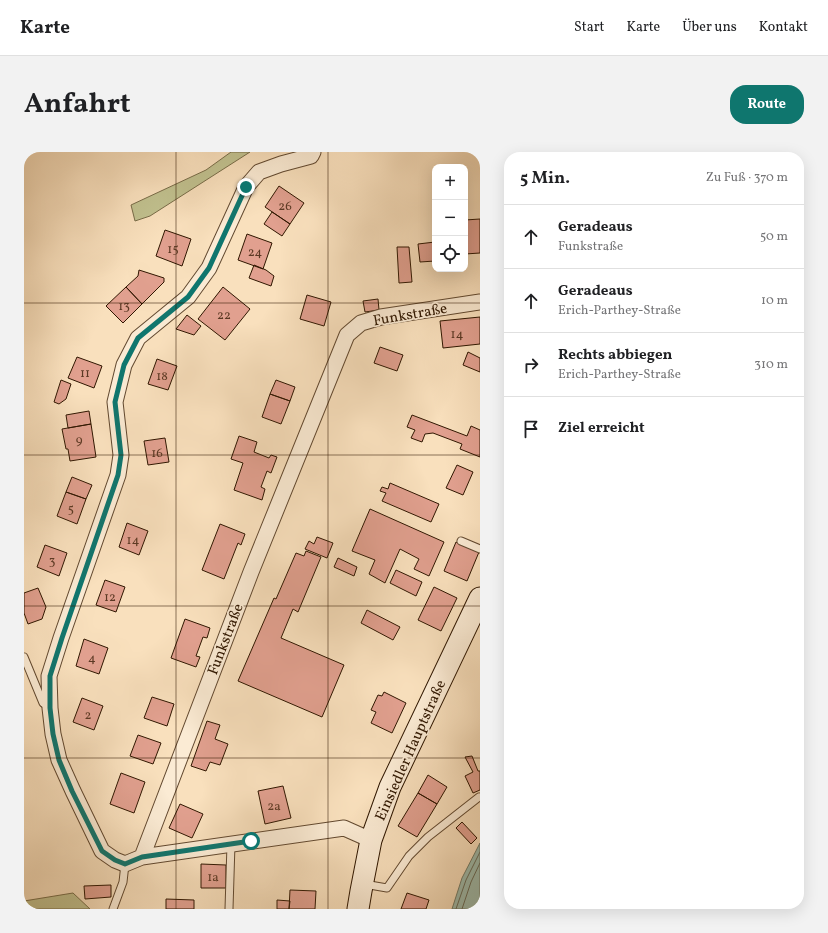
<!DOCTYPE html>
<html lang="de">
<head>
<meta charset="utf-8">
<style>
	:root { --surface:#fff; --page:#f2f2f2; --text:#202124; --muted:#757577; --line:#e0e0e0; --accent:#0f766e }
	body { margin:0; font-family:Vollkorn,serif; background:var(--page); color:var(--text) }
	.controls { position:absolute; right:12px; top:12px; display:grid; overflow:hidden; border-radius:8px; box-shadow:0 4px 16px #0002 }
	.controls button { width:36px; height:36px; display:grid; place-items:center; padding:0; border:0; border-bottom:1px solid var(--line); background:var(--surface); color:var(--text); font:20px sans-serif }
	.stop { position:absolute; width:12px; height:12px; margin:-9px; border:3px solid #0f766e; border-radius:50%; background:#fff }
	.stop.end { background:#0f766e; border-color:#fff; box-shadow:0 1px 4px #0008 }
	.list { margin:0; padding:0; list-style:none }
	h2 { display:flex; justify-content:space-between; align-items:center; height:52px; margin:0; padding:0 16px; font-size:17px }
	h2 small { font-size:13px; font-weight:400; color:var(--muted) }
	.list li { display:grid; grid-template-columns:26px 1fr auto; gap:12px; align-items:center; box-sizing:border-box; height:64px; padding:0 16px; border-top:1px solid var(--line) }
	.list b { display:block; font-size:15px; white-space:nowrap }
	.list p { margin:0; font-size:13px; white-space:nowrap; color:var(--muted) }
	.list em { font-size:13px; font-style:normal; color:var(--muted) }
	.icon { flex:none; width:22px; height:22px; fill:none; stroke:currentColor; stroke-width:2; stroke-linecap:round; stroke-linejoin:round }
	.map { position:relative; flex:none; width:456px; height:757px; overflow:hidden; border-radius:16px }
	header { display:flex; align-items:center; gap:24px; box-sizing:border-box; height:56px; padding:0 20px; background:var(--surface); border-bottom:1px solid var(--line) }
	header strong { font-size:19px }
	nav { display:flex; gap:22px; margin-inline-start:auto; font-size:14px }
	.intro { display:flex; align-items:center; justify-content:space-between; box-sizing:border-box; height:96px; padding:0 24px }
	h1 { margin:0; font-size:28px }
	.button { padding:10px 18px; border-radius:16px; background:var(--accent); color:#fff; font-size:14px; font-weight:700 }
	main { display:flex; gap:24px; padding:0 24px }
	aside { flex:1; background:var(--surface); border-radius:16px; box-shadow:0 4px 16px #0002 }
	.map>svg:first-child { display:block }
	.green { fill:#c1c18f; stroke:#786c48 }
	.water { fill:#9ebdaf; stroke:#727b69 }
	.lines { fill:none; stroke-linecap:round; stroke-linejoin:round }
	.shore { stroke:#676a58; stroke-width:1 }
	.building { fill:#e1a08f; stroke:#301701 }
	.service-casing { stroke:#624930; stroke-width:9 }
	.minor-casing { stroke:#624930; stroke-width:17 }
	.secondary-casing { stroke:#301701; stroke-width:23 }
	.service { stroke:#fbebd4; stroke-width:7 }
	.minor { stroke:#fbebd4; stroke-width:15 }
	.secondary { stroke:#fbebd4; stroke-width:21 }
	.route { stroke:#0f766e; stroke-width:5 }
	.grid { fill:none; stroke:#301701; stroke-width:1; stroke-opacity:0.55 }
	.labels { text-anchor:middle; stroke-width:3.5; stroke-linejoin:round; paint-order:stroke }
	.number-label { font-size:13px; fill:#5c3924 }
	.street-label { font-size:15px; fill:#301701; stroke:#fbebd4 }
</style>
</head>
<body>
<header>
<strong>Karte</strong>
<nav><a>Start</a><a>Karte</a><a>Über uns</a><a>Kontakt</a></nav>
</header>
<div class="intro"><h1>Anfahrt</h1><a class="button">Route</a></div>
<main>
<div class="map">
<svg width="456" height="757" viewBox="0 0 456 757">
	<rect width="100%" height="100%" fill="#f9e0bd"/>
	<filter id="stains"><feTurbulence type="fractalNoise" baseFrequency=".005" numOctaves="4"/><feColorMatrix values="0 0 0 0 .2 0 0 0 0 .09 0 0 0 0 .02 0 0 0 .5 -.17"/></filter>
	<radialGradient id="worn" r=".72"><stop offset=".6" stop-color="#630" stop-opacity="0"/><stop offset="1" stop-color="#630" stop-opacity=".3"/></radialGradient>
	<!-- green -->
	<path class="green" d="M207,0H226L126,64L111,69L107,53L182,18Z
		M49,741L66,757H0V749Z"/>
	<!-- water -->
	<path class="water" d="M456,691V757H428L438,726Z"/>
	<g class="lines">
		<!-- shore -->
		<path class="shore" d="M432,757L442,728L456,700
			M438,757L447,730L456,711"/>
	</g>
	<!-- building -->
	<path class="building" d="M255,34L280,51L266,72L241,55Z
		M248,60L266,72L258,84L240,72Z
		M456,67V101L441,102V68Z
		M141,78L167,87L158,114L132,104Z
		M223,82L248,91L239,117L214,108Z
		M411,90V109L396,110L394,92Z
		M373,95H385L388,130L375,131Z
		M230,113L242,118L250,124L247,134L225,126Z
		M115,118L140,126V130L118,152L102,135L114,124Z
		M102,135L118,152L99,171L82,154Z
		M199,135L226,157L201,188L174,167Z
		M283,143L307,150L300,174L276,167Z
		M354,147L355,158L341,160L339,149Z
		M163,163L177,174L170,183L152,177Z
		M456,165V192L419,196L416,169Z
		M356,195L379,203L373,219L350,211Z
		M444,200L456,206V220L439,213Z
		M53,205L78,214L70,236L44,226Z
		M133,207L153,214L144,238L124,232Z
		M37,228L47,232L42,247L35,252L30,250Z
		M252,228L271,235L266,249L246,242Z
		M246,242L266,249L257,272L238,265Z
		M65,259L67,272L44,276L42,263Z
		M388,263L443,284L447,274L456,278V305L436,297L438,292L409,281L401,282L398,290L387,286L391,278L383,275Z
		M67,272L72,305L46,309L44,297H42L38,277Z
		M215,284L233,290L230,300L245,306L247,303L253,305L247,321L243,319L237,335L241,337L238,348L210,338L219,311L207,307Z
		M141,286L145,310L124,313L120,289Z
		M433,313L449,320L439,343L422,336Z
		M48,325L68,333L62,347L42,340Z
		M366,331L415,352L407,370L358,349L362,341L356,339L358,335L364,337Z
		M42,340L62,347L53,372L33,364Z
		M346,357L420,390L405,424L390,417L395,407L376,397L361,431L345,422L351,408L328,399Z
		M103,371L124,379L115,403L95,395Z
		M196,372L221,382L217,393L214,391L200,427L178,418Z
		M293,385L309,391L303,406L281,397L285,389L290,392Z
		M432,390L455,400L443,429L420,419Z
		M21,393L43,401L35,424L13,415Z
		M282,399L297,405L274,460L269,457L257,486L320,513L298,565L214,529L250,446L252,447L272,401L280,404Z
		M314,406L333,415L330,424L310,415Z
		M372,418L398,430L392,444L366,431Z
		M81,428L101,435L92,460L72,453Z
		M410,435L433,446L417,479L394,468Z
		M14,436L22,455L18,467L4,472L0,461V441Z
		M343,458L376,475L369,488L337,471Z
		M161,467L186,476L183,486L179,485L172,504L176,505L172,515L147,506Z
		M60,487L84,496L75,522L52,514Z
		M360,540L382,551L368,581L347,571L352,560L347,558L354,543L358,544Z
		M128,545L150,552L143,574L120,566Z
		M58,546L79,554L70,578L49,570Z
		M183,569L196,573L191,587L204,592L196,613L186,610L182,619L167,614Z
		M114,583L137,591L129,612L106,604Z
		M448,604L454,619H456V638L449,641L441,624L449,620L441,605Z
		M97,621L121,630L110,661L86,652Z
		M404,623L423,635L413,652L394,641Z
		M259,634L267,666L241,672L234,639Z
		M394,641L413,652L393,685L374,674Z
		M156,652L179,662L168,686L145,676Z
		M438,670L453,686L447,692L432,676Z
		M177,712L202,713V736H177Z
		M87,733V745L61,747L60,734Z
		M266,738L292,739L291,757H265Z
		M383,741L405,748L402,757H377Z
		M142,747L170,748V757H142Z
		M253,748L266,749L265,757H253Z"/>
	<g class="lines">
		<!-- service casing -->
		<g class="service-casing">
			<path id="service" d="M437,389L456,397
				M0,505L19,551L26,556
				M340,732L363,736L385,704L404,685L455,645
				M89,757L99,730L101,712
				M205,757L207,692"/>
		</g>
		<!-- minor casing -->
		<g class="minor-casing">
			<path id="minor" d="M289,0L287,4L257,12L235,20L222,35L185,116L164,145L114,186L100,213L91,250L97,303L94,323L37,486L25,524L26,556L29,582L35,608L49,639L78,699L91,708L101,712L118,705L320,676L347,688
				M118,705L227,420L323,183L337,171L357,165L456,150"/>
		</g>
		<!-- secondary casing -->
		<g class="secondary-casing">
			<path id="secondary" d="M334,757L337,739L347,688L366,635L456,446"/>
		</g>
		<!-- service -->
		<use href="#service" class="service"/>
		<!-- minor -->
		<use href="#minor" class="minor"/>
		<!-- secondary -->
		<use href="#secondary" class="secondary"/>
	</g>
	<g class="lines">
		<!-- route -->
		<path class="route" d="M222,35L185,116L164,145L114,186L100,213L91,250L97,303L94,323L38,486L26,524V556L29,582L35,608L48,639L78,699L91,708L101,712L118,705L227,689"/>
	</g>
	<!-- grid -->
	<path class="grid" d="M152,0V757M304,0V757M0,151H456M0,303H456M0,454H456M0,606H456"/>
	<g class="labels">
		<!-- number labels -->
		<g class="number-label">
			<text x="261" y="58">26</text>
			<text x="149" y="101">15</text>
			<text x="231" y="104">24</text>
			<text x="100" y="158">13</text>
			<text x="200" y="167">22</text>
			<text x="433" y="186">14</text>
			<text x="61" y="225">11</text>
			<text x="138" y="228">18</text>
			<text x="55" y="292">9</text>
			<text x="133" y="305">16</text>
			<text x="47" y="361">5</text>
			<text x="109" y="392">14</text>
			<text x="28" y="413">3</text>
			<text x="86" y="449">12</text>
			<text x="68" y="510">4</text>
			<text x="64" y="567">2</text>
			<text x="250" y="658">2a</text>
			<text x="189" y="729">1a</text>
		</g>
		<!-- street labels -->
		<g class="street-label">
			<text transform="translate(386 162) rotate(-10)" y="5">Funkstraße</text>
			<text transform="translate(201 487) rotate(-69)" y="5">Funkstraße</text>
			<text transform="translate(386 598) rotate(-66)" y="5">Einsiedler Hauptstraße</text>
		</g>
	</g>
	<rect width="100%" height="100%" filter="url(#stains)"/>
	<rect width="100%" height="100%" fill="url(#worn)"/>
</svg>
<div class="controls">
<button>+</button>
<button>−</button>
<button><svg class="icon" aria-label="locate" viewBox="0 0 24 24"><circle cx="12" cy="12" r="6"/><path d="M12 2v4M12 18v4M2 12h4M18 12h4"/></svg></button>
</div>
<div class="stop" style="left:227px;top:689px"></div>
<div class="stop end" style="left:222px;top:35px"></div>
</div>
<aside>
<h2>5 Min.<small>Zu Fuß · 370 m</small></h2>
<ul class="list">
<li><svg class="icon" aria-label="ahead" viewBox="0 0 24 24"><path d="M12 20V5M6 11l6-6 6 6"/></svg><div><b>Geradeaus</b><p>Funkstraße</p></div><em>50 m</em></li>
<li><svg class="icon" aria-label="ahead" viewBox="0 0 24 24"><path d="M12 20V5M6 11l6-6 6 6"/></svg><div><b>Geradeaus</b><p>Erich-Parthey-Straße</p></div><em>10 m</em></li>
<li><svg class="icon" aria-label="right" viewBox="0 0 24 24"><path d="M7 20v-9h11M14 6l5 5-5 5"/></svg><div><b>Rechts abbiegen</b><p>Erich-Parthey-Straße</p></div><em>310 m</em></li>
<li><svg class="icon" aria-label="arrive" viewBox="0 0 24 24"><path d="M6 21V4h12l-3 4 3 4H6"/></svg><div><b>Ziel erreicht</b></div></li>
</ul>
</aside>
</main>
</body>
</html>
